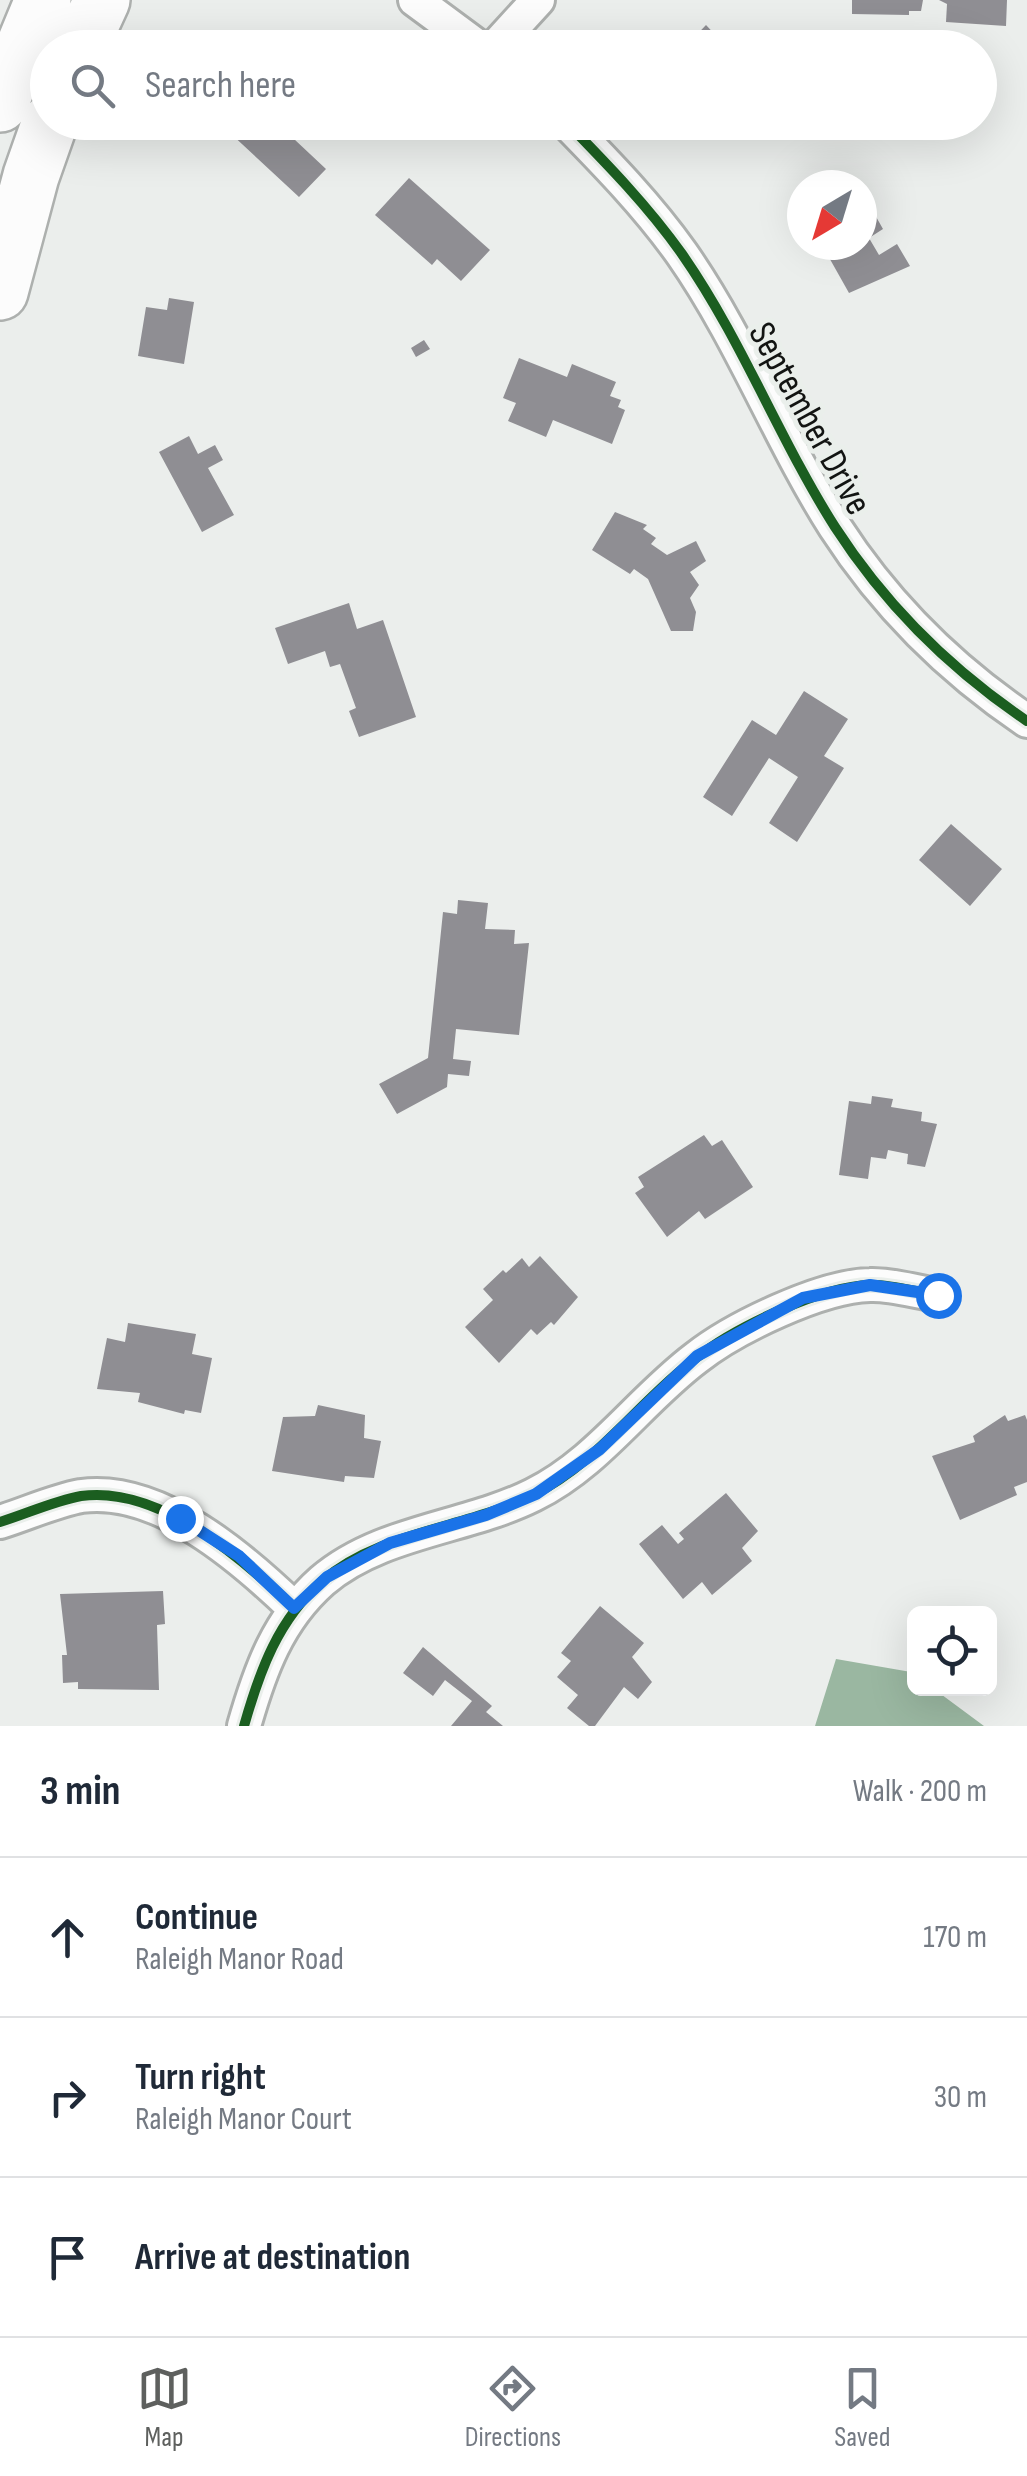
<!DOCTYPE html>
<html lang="en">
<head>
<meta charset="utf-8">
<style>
	:root { --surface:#fff; --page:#f6f6f7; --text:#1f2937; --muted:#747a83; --line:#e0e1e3; --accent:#5e605e }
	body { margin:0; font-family:"Sofia Sans Condensed",sans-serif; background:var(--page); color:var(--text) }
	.controls { position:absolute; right:30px; bottom:30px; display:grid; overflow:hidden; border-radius:15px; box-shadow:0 10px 40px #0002 }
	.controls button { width:90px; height:90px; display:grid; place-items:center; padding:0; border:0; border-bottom:2px solid var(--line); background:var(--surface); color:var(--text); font:50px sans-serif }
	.compass { position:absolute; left:787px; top:170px; width:90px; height:90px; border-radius:50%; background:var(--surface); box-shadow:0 10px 40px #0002; rotate:218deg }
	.stop { position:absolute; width:30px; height:30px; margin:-22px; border:8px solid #1a73e8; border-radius:50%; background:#fff }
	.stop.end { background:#1a73e8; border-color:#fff; box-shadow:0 2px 10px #0008 }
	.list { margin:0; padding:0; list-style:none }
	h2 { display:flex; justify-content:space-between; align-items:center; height:130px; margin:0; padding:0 40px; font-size:42px }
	h2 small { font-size:32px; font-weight:400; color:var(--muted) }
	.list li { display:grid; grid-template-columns:65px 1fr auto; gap:30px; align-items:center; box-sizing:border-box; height:160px; padding:0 40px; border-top:2px solid var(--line) }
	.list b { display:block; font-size:38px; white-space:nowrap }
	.list p { margin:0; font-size:32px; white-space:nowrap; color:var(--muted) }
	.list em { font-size:32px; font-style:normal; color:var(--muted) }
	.icon { flex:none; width:55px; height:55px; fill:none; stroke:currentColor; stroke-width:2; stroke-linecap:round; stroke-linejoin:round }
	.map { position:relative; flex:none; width:1027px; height:1726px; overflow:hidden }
	.search { position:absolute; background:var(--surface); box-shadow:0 10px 40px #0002; left:30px; right:30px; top:30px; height:110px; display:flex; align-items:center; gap:25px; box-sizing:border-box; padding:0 35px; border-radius:55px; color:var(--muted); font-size:38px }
	.sheet { height:610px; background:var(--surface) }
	nav { display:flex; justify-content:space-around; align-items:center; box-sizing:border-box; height:140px; border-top:2px solid var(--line); background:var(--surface); font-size:28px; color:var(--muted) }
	nav a { display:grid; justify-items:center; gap:5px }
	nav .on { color:var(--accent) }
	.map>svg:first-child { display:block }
	.water { fill:#9ab7a1 }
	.building { fill:#8f8e93 }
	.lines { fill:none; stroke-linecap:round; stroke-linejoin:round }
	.minor-casing { stroke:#adb0ae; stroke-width:38 }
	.trunk-casing { stroke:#adb0ae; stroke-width:60 }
	.minor { stroke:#fcfcfc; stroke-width:32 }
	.trunk { stroke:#fcfcfc; stroke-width:55 }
	.cycleway-casing { stroke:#eaefeb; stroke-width:16 }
	.cycleway { stroke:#1b5e20; stroke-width:10 }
	.route { stroke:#1a73e8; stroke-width:12 }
	.labels { text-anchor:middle; stroke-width:10; stroke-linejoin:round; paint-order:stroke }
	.street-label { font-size:38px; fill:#121412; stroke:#eaefeb }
</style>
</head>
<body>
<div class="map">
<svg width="1027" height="1726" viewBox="0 0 1027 1726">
	<rect width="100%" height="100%" fill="#ebeeec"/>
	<!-- water -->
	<path class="water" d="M836,1659L911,1672L914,1688L934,1689L984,1726H815Z"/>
	<!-- building -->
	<path class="building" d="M852,0H923L921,11H909V15L852,14Z
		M939,0H1007L1006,26L946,22L947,4Z
		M706,25L722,42L717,48H684Z
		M238,122H297L304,129L294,139L326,169L299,197L229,132Z
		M409,178L490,250L461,281L437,259L432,265L375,215Z
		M866,199L883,229L869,238L879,255L897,244L910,266L849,293L822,245H862V202Z
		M169,298L194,302L184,364L138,356L146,307L167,310Z
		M424,340L430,349L416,357L411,348Z
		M519,358L567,377L572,364L616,382L610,396L621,400L618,407L625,410L612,444L553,420L546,437L508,421L516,403L503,398Z
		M189,436L198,454L215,445L223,460L208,468L234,515L202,532L159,452Z
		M615,512L647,525L643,529L656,538L651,544L667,555L696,541L706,561L690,572L699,585L690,598L696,612L693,631H671L648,579L634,569L630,574L592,550Z
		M349,603L357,629L383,620L416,717L359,737L349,711L356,708L340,664L330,667L325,651L288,664L275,628Z
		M804,691L848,719L824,756L844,768L797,842L769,823L798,777L769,758L732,816L703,797L752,720L776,735Z
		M951,824L1002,869L970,906L919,860Z
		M458,900L488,903L485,929L515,930L514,944L529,943L519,1035L456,1029L453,1059L471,1061L469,1076L448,1074L447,1087L397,1114L379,1084L428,1058L443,912L457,914Z
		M872,1096L893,1099L891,1107L922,1112L921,1121L937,1124L925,1167L907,1164L908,1154L888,1150L886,1159L871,1157L868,1179L839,1175L849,1101L871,1104Z
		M704,1135L712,1146L722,1140L753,1187L705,1219L699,1211L667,1237L635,1193L644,1187L638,1177Z
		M540,1256L578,1297L554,1325L551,1322L537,1335L531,1329L499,1363L465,1327L493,1300L483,1289L503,1270L506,1273L522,1258L529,1267Z
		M128,1323L196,1334L192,1354L212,1358L201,1413L185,1410L184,1414L138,1402L140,1393L97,1389L107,1338L125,1342Z
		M318,1405L365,1415L364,1438L381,1441L374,1478L345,1476L344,1482L272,1471L283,1417L315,1416Z
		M1005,1415L1008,1421L1025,1415L1027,1420V1482L1014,1487L1017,1495L960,1520L932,1456L975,1442L973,1436Z
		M726,1493L758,1531L742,1548L752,1561L712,1595L702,1582L683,1599L639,1544L662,1525L678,1544L684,1539L679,1533Z
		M163,1591L165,1624L157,1625L159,1690L78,1689V1682L63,1683L62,1655H67L60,1594Z
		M600,1606L644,1643L632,1657L652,1682L638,1699L624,1687L595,1726H589L567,1708L578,1695L557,1677L571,1661L561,1653Z
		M423,1647L492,1706L486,1712L503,1726H451L472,1701L445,1680L433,1696L403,1673Z"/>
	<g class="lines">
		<!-- minor casing -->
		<g class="minor-casing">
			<path id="minor" d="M415,0L480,48
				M494,48L538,0
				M566,122C607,164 648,206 682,254C742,340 779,439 835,527C886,606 950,669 1027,721
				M0,1522C26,1514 54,1501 81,1496C159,1485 243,1559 294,1608
				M244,1726C260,1670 278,1620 322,1581C380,1531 467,1528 533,1495C598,1463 639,1401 696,1358C734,1328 821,1286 870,1285C891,1284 916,1292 938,1295"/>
		</g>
		<!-- trunk casing -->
		<g class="trunk-casing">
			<path id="trunk" d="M80,48L102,0
				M0,104L43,0
				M0,292L31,176L50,122"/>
		</g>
		<!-- minor -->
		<use href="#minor" class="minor"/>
		<!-- trunk -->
		<use href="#trunk" class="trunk"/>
		<!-- cycleway casing -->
		<g class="cycleway-casing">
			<path id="cycleway" d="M566,122C607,164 648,206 682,254C742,340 779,439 835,527C886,606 950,669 1027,721
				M0,1522C26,1514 54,1501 81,1496C159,1485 243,1559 294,1608
				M244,1726C260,1670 278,1620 322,1581C380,1531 467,1528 533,1495C598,1463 639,1401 696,1358C734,1328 821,1286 870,1285C891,1284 916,1292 938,1295"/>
		</g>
		<!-- cycleway -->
		<use href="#cycleway" class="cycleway"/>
	</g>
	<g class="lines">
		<!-- route -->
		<path class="route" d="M180,1518L239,1556L294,1608L327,1577L390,1543L486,1515L536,1494L600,1449L697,1356L803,1298L870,1285L938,1295"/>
	</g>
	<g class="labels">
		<!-- street labels -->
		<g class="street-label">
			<text transform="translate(811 418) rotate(61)" y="13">September Drive</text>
		</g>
	</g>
</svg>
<div class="controls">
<button><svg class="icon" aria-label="locate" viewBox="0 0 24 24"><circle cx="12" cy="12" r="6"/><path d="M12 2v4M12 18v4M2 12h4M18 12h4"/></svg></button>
</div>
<svg class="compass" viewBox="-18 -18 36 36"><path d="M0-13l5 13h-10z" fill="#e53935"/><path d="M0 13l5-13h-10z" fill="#747a83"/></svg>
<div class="stop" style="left:938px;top:1295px"></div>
<div class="stop end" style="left:180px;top:1518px"></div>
<div class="search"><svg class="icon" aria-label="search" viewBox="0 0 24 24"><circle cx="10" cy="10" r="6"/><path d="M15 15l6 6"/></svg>Search here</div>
</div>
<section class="sheet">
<h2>3 min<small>Walk · 200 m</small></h2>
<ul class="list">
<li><svg class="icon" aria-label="ahead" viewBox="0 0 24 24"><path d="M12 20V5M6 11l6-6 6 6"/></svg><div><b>Continue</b><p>Raleigh Manor Road</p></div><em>170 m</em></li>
<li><svg class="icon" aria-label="right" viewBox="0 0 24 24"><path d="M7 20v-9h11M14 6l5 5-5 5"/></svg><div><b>Turn right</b><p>Raleigh Manor Court</p></div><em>30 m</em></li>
<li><svg class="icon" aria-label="arrive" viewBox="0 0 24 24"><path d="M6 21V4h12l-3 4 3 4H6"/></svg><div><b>Arrive at destination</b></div></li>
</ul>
</section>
<nav>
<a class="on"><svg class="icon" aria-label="map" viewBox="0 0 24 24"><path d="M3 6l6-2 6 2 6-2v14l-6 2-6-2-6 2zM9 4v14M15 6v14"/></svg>Map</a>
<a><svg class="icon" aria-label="directions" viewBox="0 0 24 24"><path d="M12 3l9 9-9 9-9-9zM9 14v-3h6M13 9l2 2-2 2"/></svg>Directions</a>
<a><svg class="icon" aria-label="saved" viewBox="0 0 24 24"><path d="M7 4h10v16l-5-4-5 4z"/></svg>Saved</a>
</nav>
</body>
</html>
